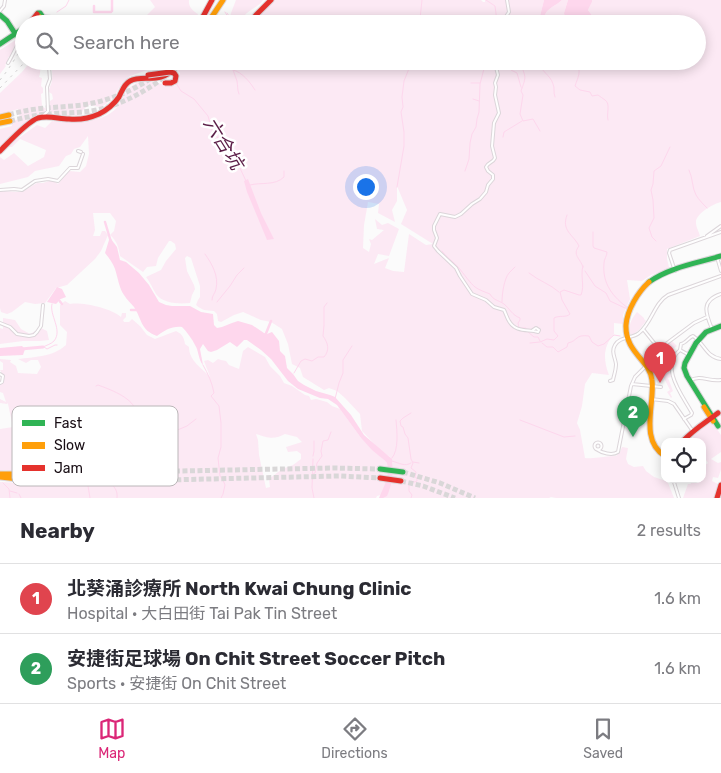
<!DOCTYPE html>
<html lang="en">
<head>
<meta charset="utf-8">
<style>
	:root { --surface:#fff; --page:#f7f7f7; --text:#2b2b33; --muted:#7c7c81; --line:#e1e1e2; --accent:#db2777 }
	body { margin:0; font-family:Rubik,"Noto Sans TC",sans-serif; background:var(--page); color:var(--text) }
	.controls { position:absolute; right:15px; bottom:15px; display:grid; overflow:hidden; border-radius:10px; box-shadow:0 2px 12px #0003 }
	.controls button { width:45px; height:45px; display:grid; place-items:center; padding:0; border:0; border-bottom:1px solid var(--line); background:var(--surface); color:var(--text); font:25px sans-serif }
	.you { position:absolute; left:365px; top:186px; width:18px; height:18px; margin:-12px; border:4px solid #fff; border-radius:50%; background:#1a73e8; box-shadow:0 0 0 8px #1a73e833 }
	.badge { display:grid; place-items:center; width:32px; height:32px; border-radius:50%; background:var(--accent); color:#fff; font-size:16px; font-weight:700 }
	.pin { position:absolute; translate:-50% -41px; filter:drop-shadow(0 1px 2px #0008) }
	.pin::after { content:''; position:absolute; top:26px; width:18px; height:15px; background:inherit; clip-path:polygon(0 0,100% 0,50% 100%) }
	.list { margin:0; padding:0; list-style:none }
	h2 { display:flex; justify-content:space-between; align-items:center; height:65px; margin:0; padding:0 20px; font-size:21px }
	h2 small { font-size:16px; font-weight:400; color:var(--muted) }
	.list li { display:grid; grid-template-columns:32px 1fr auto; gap:15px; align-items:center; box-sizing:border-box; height:70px; padding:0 20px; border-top:1px solid var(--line) }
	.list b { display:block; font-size:19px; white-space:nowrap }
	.list p { margin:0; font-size:16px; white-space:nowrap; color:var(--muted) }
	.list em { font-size:16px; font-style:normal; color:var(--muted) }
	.icon { flex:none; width:28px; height:28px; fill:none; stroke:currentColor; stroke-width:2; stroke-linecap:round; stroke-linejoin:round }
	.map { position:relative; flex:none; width:721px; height:498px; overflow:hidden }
	.search { position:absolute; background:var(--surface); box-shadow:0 2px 12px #0003; left:15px; right:15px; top:15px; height:55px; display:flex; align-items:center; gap:12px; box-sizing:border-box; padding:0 18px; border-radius:28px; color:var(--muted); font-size:19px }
	.sheet { height:205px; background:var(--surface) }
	nav { display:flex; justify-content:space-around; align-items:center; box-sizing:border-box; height:70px; border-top:1px solid var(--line); background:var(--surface); font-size:14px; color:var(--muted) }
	nav a { display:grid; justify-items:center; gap:2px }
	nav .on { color:var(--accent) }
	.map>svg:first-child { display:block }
	.green { fill:#fce9f4; fill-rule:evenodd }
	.water { fill:#fed7ed }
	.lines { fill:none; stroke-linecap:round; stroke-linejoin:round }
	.stream { stroke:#fed7ed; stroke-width:1 }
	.canal { stroke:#fed7ed; stroke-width:2.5 }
	.river { stroke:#fed7ed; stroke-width:3 }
	.highway-tunnel { stroke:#d9d7d8; stroke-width:5; stroke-dasharray:5 2.5; stroke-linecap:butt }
	.street-casing { stroke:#dcd6da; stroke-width:4 }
	.fast-casing { stroke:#dcd6da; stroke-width:7 }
	.slow-casing { stroke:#dcd6da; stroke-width:7 }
	.jam-casing { stroke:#dcd6da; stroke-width:7 }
	.street { stroke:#fefefe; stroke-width:2 }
	.fast { stroke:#30b455; stroke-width:5 }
	.slow { stroke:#ff9f0a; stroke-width:5 }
	.jam { stroke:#e5322d; stroke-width:5 }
	.rail { stroke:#d2d2d2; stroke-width:1; stroke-dasharray:2.5 5; stroke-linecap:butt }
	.jam-bridge-casing { stroke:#dcd6da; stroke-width:7; stroke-linecap:butt }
	.jam-bridge { stroke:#e5322d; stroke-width:5 }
	.labels { text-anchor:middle; stroke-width:5; stroke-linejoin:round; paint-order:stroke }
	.water-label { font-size:19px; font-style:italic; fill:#5b1d47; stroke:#fff }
	.key { fill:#fff; stroke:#bab6b8; stroke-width:1 }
	.key-label { font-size:14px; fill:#180d14 }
</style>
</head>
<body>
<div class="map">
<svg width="721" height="498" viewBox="0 0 721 498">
	<rect width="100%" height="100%" fill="#fbfbfb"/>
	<!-- green -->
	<path class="green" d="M150,0H189C188,7 193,11 198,14L193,24H134L135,20L143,19L155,7Z
		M236,0H263C259,7 249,9 244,16C242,18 241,21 240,24H229L231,13Z
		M275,0H481L483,2H485V0H544L538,24H254L255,19Z
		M562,0H568L564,13L566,24H543C544,8 552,9 562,0Z
		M592,0H721V202C713,204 695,214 696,223C696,227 699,232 700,236L667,249V259L669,267L668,269L651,275L642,281L627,280L630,299L623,315V324L614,323V334C603,347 603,359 609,375L592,373L585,384L582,406L577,423L580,430L585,458C596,459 606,456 616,456L620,452L622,447L628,448L626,459L628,464L634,467L643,466L646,471L654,477L666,481L668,483L674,498H556L551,497L549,498H382L389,490L390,486L393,463L390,457L379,449L362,431L360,414L345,398L337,391L329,388L324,390L303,377L300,368L292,364L288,344L282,329L271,322L261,320L243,312L234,315L221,322L218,321L217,314L214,311C205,310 203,311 196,305L198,300L200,297V286L191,258L187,256L185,258L187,271L194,285L195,289L192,295L190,303C180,304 163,304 156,294C153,289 150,282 146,277L161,270L166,261L176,249L175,244L171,241H169L158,258L156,266L147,267L143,272L120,256C119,248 117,241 110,235L114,231L116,221L110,213H93L95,230L93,236H100L102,231H105L108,235L101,251L95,259L67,285L56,288L45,303L35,304L25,302L12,312L7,314L1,312L0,308V191L22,192L37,183H43L52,180L58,184L69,171L80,172L86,166L89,154L88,136L80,147L74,149L71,154L66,156L59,166L35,171L28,177L0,184V157L4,160L14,153L28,166L44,157L46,150L20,139L12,147H8L9,145L37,125L45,128L52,121C72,123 105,124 118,106C124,98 126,87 137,83C151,79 162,85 175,86L176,83L179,80L180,73L178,71L179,70C187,69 192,69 196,61H697V24H596L594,18L588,10L592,2ZM397,186L407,210L401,224L433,244L426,245L409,234L404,272L393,271L385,268L389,258L374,264L378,254L389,256L399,229L388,223L382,225L375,219L377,229L384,230L372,240L369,239L371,244L369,252L363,248L364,225L368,202L379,204L378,213L395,222L392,210L397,201Z
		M17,39L18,41L13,49V52L10,57H8L9,60L5,65L6,66L0,74V50Z
		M31,61H41C40,67 41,72 39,77L42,78L41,86L43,88V93L41,94L42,106L46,109L45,113L32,120L0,147V129L12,126V121L20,119L18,109L0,115V93L22,72Z
		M52,61H153L147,70L130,76L122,83L114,96L106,104L100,107L89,105L83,110L81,115C74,115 53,117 50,110C50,109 50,101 50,101L53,99L52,94L49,92C49,87 52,84 52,79C53,73 51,68 52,61Z
		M65,301L70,304C83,302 110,308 121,317L122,313H126V317L123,320L124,322H129L132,319L140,326L147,335L155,339L176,331C182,334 184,337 185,344L189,347C189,361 202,368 210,377L204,361L208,360L213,363L218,359L221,360L226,361L229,365L239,369L243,351L248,347L265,357L270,366L280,376L284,383L292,386L305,395L309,396L311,400L316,399L327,402L332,406L340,409L361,438L387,463L388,472L387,480L381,495L377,496L376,498H0V482L22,483L27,467L12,471L5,470L0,471V429L13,427L8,404L7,403V404L0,403V399L6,402L3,393L0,392V382L2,383L4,377L0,370H3V363L0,361V359L11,360L10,362L16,366L18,373L37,374L41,367L38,360H31L26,363L18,359C34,357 53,357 66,345L67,332L60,325V305ZM256,434C269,438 273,440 285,434L297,437L302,442L286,447L288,452L297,451L301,454V459L293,465L282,469L269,479L270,487L266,488L259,455L258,440Z
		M637,312L644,318V319L646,321L639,330L632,335L629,332L630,329C629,323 633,317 637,312Z
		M3,318L15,320L21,329L30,334L41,328L47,331L49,340L40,341H23L0,344V328L3,329Z
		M672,341L677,346L673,349L671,348L667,365V373L670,372L671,377L668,378L673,391L670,393L672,397L671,398L667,392L670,390L662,374L663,359L659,355L658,353Z
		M712,422L721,435V452L711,459L718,463L721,462V470L718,478L713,477L712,481L718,484L715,498H683L688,484H691L690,479H702C702,470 700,468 708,463L702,454V442H696L692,435L699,429Z"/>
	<!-- water -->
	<path class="water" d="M544,0H562C552,9 544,8 543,24H538Z
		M568,0H592V2L588,10L594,18L596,24L589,22L588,24H566L564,13Z
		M248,179L261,213L274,239L267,240L247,192L244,181Z
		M111,239L117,247L120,260L126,262L139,273L149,285L159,302L166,305L172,306H190L201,312L213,314L214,325L217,328L222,327L232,323L238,321L252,325L264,333L267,334L272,332L279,341L280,351L285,356L287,368L293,374L298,381L304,385L316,391L330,395L335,397L351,415L364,435L392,459C394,470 392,486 387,496L383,498H379L385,484L388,472L387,463L384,460L372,450L361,438L337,405L328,399L320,398L298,389L288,381L271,359L261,350L247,340H244L237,347L230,342L217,350L211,352L208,351L203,344L200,349L203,365C198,359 199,351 195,345C192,339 187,332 182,327C172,326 165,330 157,336C140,330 142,319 134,307C131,303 127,300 124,295C119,288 118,278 115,269C113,263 109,258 105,253L109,240Z
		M57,287L62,289L66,297L58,300V302L56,304L47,302Z
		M22,346L25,349L23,355L0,356V348Z"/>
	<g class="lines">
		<!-- stream -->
		<path class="stream" d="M486,0L495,6L497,21L496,24
			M57,12L66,6L69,0
			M227,13L231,19
			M135,24L139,19L142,18L151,24
			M167,24L169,22L171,16L177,18L193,16
			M225,24L228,17L225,12
			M418,24L420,19L422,0
			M231,61C232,69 235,75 237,81C238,86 237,89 239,94
			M508,61V66L511,68V70L517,73L521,87
			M520,61C521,65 523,69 524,73C526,78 524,83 522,88
			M539,61C541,73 550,74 553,84C555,88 553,92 555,97
			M576,61V63C582,71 578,77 575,86L580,90L590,92L592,96L598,95C600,97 603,98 605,100C611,104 606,114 608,120
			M233,70C242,72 250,82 255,90
			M176,83L181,91L194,99L208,116L212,130L228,152L231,158L237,159L239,166L246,181
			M471,83H480
			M522,88L521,91L523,95L520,114L523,121L533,119L540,131
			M473,99L479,101
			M503,137L504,132L522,121
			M689,170C693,178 692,188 696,195C699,200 703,204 707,208
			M465,171L469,159L470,143L472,134L476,127L477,119L479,112L480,84L486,61
			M250,185C261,182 275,186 284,177V171
			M397,187L404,146V132L401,112L403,107L402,97L404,81L412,61
			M567,215C561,231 573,234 579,246C572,255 580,258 583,267
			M593,232V246L594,248L607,252C607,256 604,259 604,263C602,284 613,297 628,308
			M656,241L652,237L649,228L654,218L653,200L651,190L653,184L654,171L661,166L670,147
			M442,251C447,258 454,262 459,268C463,273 471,284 475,287C479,290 485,292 490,294C493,300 498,300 504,304C510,309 512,315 520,318V320L518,323L519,328H526V330
			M205,254C212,264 219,276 216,289C215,294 212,295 212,300
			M585,271L595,286L606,293L610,301L625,308H629
			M529,273C539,281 550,284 559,292
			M217,302L230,286L237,275L244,268
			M502,302C502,294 504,279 509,273C511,271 513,269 515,267
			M528,332L534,337H538L540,341
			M530,343L540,342L547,339L554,340L558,336L554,331V318C559,315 566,318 570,314L562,300L560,292L564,290L579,295H581C585,285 580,276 583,266
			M542,343L547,347H553L558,352L567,347L568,343C578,341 575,334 589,336L592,342L598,346L604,344L614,335L620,336
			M43,347C47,345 51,344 54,341C63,330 49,315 52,304
			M44,347L47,349L55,345H57
			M203,365C208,374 212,382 214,393L211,396L219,406L221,423V447L218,458L220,476L223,480L225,485L223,494L221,498
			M294,373L301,361L305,359L312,361L318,357H324C330,350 328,343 323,336L324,325V307L327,303
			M96,386L98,385C109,389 131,397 135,409C137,414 137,420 137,426
			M335,399L339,383L343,373V360L352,346
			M520,420L564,437L575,436
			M78,431L82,432
			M84,433L101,442L109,451V460L111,484C115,487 118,492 117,498
			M172,434L175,431L187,426L196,419
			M57,439L58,442
			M59,444L61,449L66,453L68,459L84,475L87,480L90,498
			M313,456L314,451V441
			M392,458C399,450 397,431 396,420
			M313,459L312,488L314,498
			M392,461C399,463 405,467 411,463
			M413,462L419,463
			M313,474L315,473L317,463L322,456L321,451L323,441L328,440L331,432
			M3,483L9,489L10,498
			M10,491L17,493
			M19,494L21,498
			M411,498L412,495L409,491V484L411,481L415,482L417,481V478L415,477L416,472L411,468L413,463L411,459L408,438L405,434L403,427L401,426L400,421L403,418L411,413"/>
		<!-- canal -->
		<path class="canal" d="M112,0V11
			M94,6V12H111
			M105,222L111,242
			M58,299L62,304
			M131,310H137
			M265,336L271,321"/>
		<!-- river -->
		<path class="river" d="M21,349L43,347"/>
		<!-- highway-tunnel -->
		<path class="highway-tunnel" d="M9,115C33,107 57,108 82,105C116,100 147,85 172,61
			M10,121C23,118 35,115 48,114C62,113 77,113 91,111C119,106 144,93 167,75
			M403,472L440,483L475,498
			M25,474L333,468L380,469
			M19,479L45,482H79L339,476L380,478
			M401,481L423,486L455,498"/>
		<!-- street casing -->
		<g class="street-casing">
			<path id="street" d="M0,11L4,6L5,0
				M42,16L51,17L53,20V24
				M504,24L505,18L509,12L507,0
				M501,61L496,67L498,75L495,83L496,87L495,95L499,113L494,123L492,146L495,158C493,163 488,162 486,167L488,171L493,175V179L488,185L486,192L480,199L472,204L461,214L455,217L440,214L434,226V230L437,238L434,246L438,251L456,268L460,276L472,294L486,300L494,307L504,310C506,314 507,318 509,321C516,333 528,329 538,332L539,330L536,328L533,330
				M8,63C14,53 17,44 24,34
				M43,116L48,111L47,87L50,79L49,67L50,61
				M78,151L81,152
				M0,190L14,189L22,190L35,181L48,179L58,181L70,168H78L83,154
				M707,236L721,226
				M717,257L721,271
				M675,271L669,253L670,250L721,232
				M0,323L10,327L17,334L29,336L34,335L37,332L41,326L43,305
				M643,329L659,349
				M712,329C706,314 700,301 721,294
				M680,350L689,355
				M655,354L661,359L660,371
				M0,374L3,376L2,382L0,383
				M610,381L613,380C614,375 616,370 616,364C615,357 611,352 615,345C620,336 632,339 639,333C652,323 654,303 668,295L721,276
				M689,381C702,374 707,382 721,380
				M632,384L661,387
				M651,399L668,401L674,404L692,430
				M684,419L691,415L692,413C683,396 659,367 680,350L681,344C686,343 689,337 693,336C705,344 706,357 721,359
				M594.5 446a3.5 3.5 0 1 1 7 0a3.5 3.5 0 1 1-7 0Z
				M596,449C602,453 612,456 618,452L631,386L635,377L648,364L659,349L694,323L707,317
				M673,479L679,498"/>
		</g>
		<!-- fast casing -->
		<g class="fast-casing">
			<path id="fast" d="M0,15L7,21L16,35
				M37,15L38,13H40L42,16
				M0,44L24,28
				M649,282C670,267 698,263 721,256
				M718,426L687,376L684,368L685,363L696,343L706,332L721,326
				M380,469L403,472"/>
		</g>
		<!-- slow casing -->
		<g class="slow-casing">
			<path id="slow" d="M33,24L40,17
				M207,24L223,0
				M0,117L9,115
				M0,123L10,121
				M649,282C638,292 627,310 626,325C625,353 650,360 652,380C655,404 639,440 665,456
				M704,407L713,421
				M0,474H25
				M0,477L19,479"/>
		</g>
		<!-- jam casing -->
		<g class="jam-casing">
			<path id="jam" d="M29,24L37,14
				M199,24L212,0
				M249,24L256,15L271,0
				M0,151C9,142 27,122 38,118C48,115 59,119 69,119C79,120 90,118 99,114C107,110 114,104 119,97C122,91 124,84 130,81C139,76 151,80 161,77C170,75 175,67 182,61
				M682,442C694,429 705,423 718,413
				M380,478L401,481
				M717,498L721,485"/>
		</g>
		<!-- street -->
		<use href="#street" class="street"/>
		<!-- fast -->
		<use href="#fast" class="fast"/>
		<!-- slow -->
		<use href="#slow" class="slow"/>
		<!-- jam -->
		<use href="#jam" class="jam"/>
		<!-- rail -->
		<path class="rail" d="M0,80L7,71L24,45
			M0,88L26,61"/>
		<!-- jam-bridge casing -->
		<g class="jam-bridge-casing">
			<path id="jam-bridge" d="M148,75L170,72L174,73L176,76L175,81L171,83H165"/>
		</g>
		<!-- jam-bridge -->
		<use href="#jam-bridge" class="jam-bridge"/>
	</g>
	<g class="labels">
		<!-- water labels -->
		<g class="water-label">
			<text transform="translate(224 143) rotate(58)" y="7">六合坑</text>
		</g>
	</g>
	<!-- legend -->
	<rect x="12" y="406" width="166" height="80" rx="8" class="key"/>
	<rect x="22" y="420" width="23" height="6" fill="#30b455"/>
	<rect x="22" y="442" width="23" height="7" fill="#ff9f0a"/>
	<rect x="22" y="465" width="23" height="6" fill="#e5322d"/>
	<g class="key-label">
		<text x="54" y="428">Fast</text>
		<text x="54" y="450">Slow</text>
		<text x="54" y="473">Jam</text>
	</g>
</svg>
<div class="controls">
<button><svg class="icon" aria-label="locate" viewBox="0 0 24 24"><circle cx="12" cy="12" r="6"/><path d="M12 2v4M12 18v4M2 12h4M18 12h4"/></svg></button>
</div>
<div class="you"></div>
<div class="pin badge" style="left:660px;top:383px;background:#e0444e">1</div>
<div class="pin badge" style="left:633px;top:437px;background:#2e9e5b">2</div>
<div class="search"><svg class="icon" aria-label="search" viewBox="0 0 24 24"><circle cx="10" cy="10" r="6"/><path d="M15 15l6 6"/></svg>Search here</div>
</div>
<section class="sheet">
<h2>Nearby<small>2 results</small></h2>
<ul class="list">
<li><span class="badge" style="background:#e0444e">1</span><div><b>北葵涌診療所 North Kwai Chung Clinic</b><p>Hospital · 大白田街 Tai Pak Tin Street</p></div><em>1.6 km</em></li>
<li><span class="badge" style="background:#2e9e5b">2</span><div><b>安捷街足球場 On Chit Street Soccer Pitch</b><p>Sports · 安捷街 On Chit Street</p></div><em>1.6 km</em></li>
</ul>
</section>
<nav>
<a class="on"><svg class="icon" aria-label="map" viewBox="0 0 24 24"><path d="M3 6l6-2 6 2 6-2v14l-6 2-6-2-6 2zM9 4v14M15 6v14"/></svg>Map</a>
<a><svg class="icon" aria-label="directions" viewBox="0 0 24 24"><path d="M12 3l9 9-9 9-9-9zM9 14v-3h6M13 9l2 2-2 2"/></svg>Directions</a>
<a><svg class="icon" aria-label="saved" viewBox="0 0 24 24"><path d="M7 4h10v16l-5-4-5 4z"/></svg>Saved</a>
</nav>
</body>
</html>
